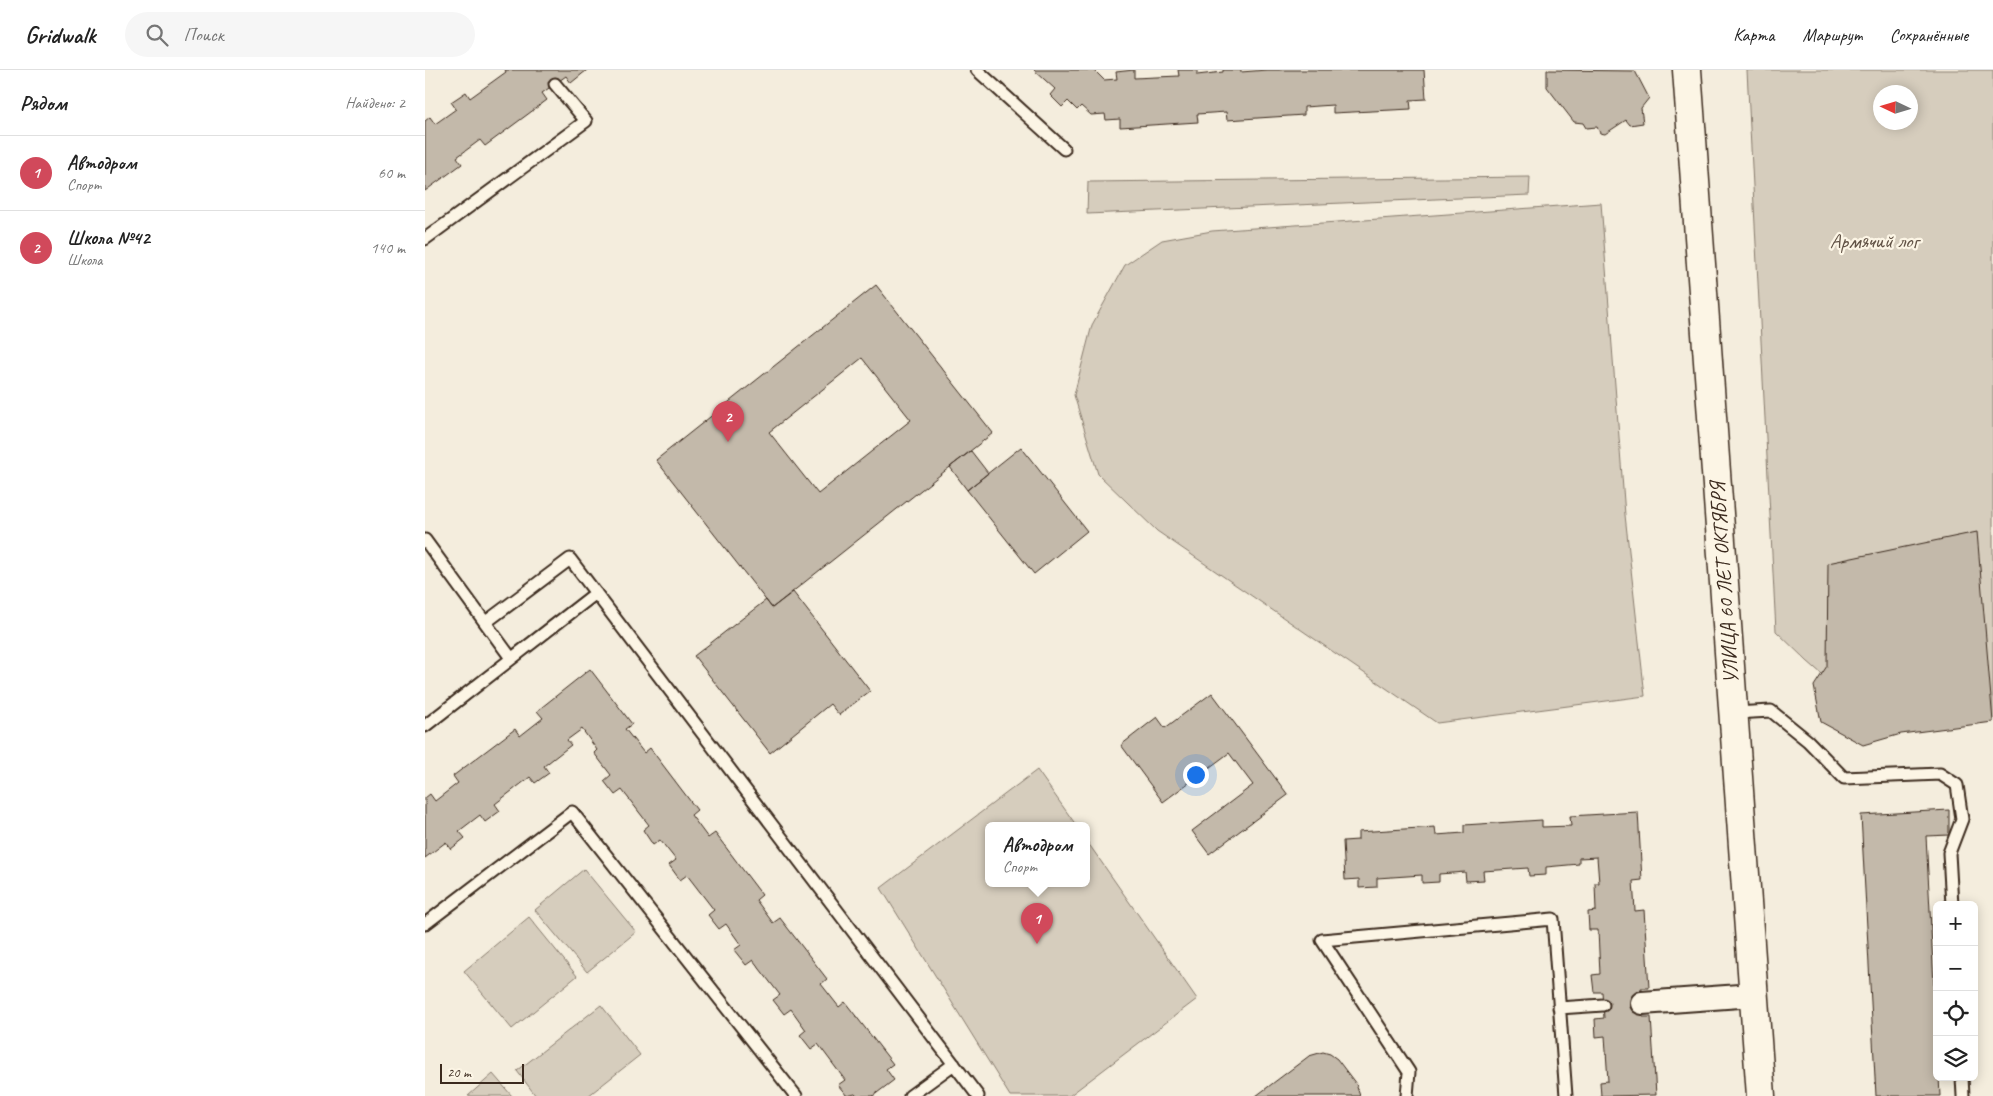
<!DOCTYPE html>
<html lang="ru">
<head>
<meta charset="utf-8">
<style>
	:root { --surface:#fff; --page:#f6f6f6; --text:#222; --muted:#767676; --line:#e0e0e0; --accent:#d1495b }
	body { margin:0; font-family:Caveat,sans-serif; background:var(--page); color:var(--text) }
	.controls { position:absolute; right:15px; bottom:15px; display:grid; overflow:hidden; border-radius:8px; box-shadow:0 2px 12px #0003 }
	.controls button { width:45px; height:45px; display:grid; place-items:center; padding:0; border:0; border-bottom:1px solid var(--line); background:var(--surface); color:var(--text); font:25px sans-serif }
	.compass { position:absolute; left:1448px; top:15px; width:45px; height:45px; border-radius:50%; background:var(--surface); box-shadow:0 2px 12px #0003; rotate:274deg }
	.scale { position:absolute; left:15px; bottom:12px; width:84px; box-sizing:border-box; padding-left:5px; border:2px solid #3b2a1e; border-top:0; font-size:14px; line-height:18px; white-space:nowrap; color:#3b2a1e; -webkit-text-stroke:4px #fcf5e5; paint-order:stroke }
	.you { position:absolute; left:770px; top:704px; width:18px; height:18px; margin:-12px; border:4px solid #fff; border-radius:50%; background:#1a73e8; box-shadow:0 0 0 8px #1a73e833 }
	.badge { display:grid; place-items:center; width:32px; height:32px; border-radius:50%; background:var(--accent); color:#fff; font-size:16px; font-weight:700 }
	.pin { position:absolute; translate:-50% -41px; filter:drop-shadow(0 1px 2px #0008) }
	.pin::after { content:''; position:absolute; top:26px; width:18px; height:15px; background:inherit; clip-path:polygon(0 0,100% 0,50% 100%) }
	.popup { position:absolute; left:560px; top:752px; width:105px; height:65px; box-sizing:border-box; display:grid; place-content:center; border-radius:8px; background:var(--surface); filter:drop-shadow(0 1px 4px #0005); font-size:16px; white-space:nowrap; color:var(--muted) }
	.popup b { font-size:19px; color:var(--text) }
	.popup::after { content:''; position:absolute; left:50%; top:100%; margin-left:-10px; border:10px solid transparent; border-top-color:var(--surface) }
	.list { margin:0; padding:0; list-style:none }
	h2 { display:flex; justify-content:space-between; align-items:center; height:65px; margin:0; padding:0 20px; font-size:21px }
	h2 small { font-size:16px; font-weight:400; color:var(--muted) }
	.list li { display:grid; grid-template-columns:32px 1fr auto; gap:15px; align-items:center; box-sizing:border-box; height:75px; padding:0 20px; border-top:1px solid var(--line) }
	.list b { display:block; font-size:19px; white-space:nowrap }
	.list p { margin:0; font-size:16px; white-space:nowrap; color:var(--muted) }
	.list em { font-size:16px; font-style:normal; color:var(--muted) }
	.icon { flex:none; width:28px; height:28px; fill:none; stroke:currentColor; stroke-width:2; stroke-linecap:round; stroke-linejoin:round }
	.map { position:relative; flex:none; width:1568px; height:1026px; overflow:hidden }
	header { display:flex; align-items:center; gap:30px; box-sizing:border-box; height:70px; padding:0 25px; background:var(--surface); border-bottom:1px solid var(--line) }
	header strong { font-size:24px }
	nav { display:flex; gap:28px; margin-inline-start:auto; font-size:18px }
	.search { width:350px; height:45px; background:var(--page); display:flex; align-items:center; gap:12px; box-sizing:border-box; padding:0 18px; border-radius:28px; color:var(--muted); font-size:19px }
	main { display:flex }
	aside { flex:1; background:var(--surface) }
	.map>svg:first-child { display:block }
	.green { fill:#d6cdbd; stroke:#887c6e; fill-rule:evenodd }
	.building { fill:#c3b9aa; stroke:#3b2a1e; fill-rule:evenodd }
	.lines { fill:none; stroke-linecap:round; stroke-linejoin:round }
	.lane-casing { stroke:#3b2a1e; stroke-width:15 }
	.street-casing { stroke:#3b2a1e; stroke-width:26 }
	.secondary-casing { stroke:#3b2a1e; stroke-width:31 }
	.lane { stroke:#fcf5e5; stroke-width:11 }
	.street { stroke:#fcf5e5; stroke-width:22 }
	.secondary { stroke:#fcf5e5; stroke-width:28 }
	.labels { text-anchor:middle; stroke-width:4.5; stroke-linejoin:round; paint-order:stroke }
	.park-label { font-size:21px; fill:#625346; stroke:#fcf5e5 }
	.street-label { font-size:21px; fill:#3b2a1e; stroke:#fcf5e5 }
</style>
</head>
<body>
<header>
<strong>Gridwalk</strong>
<div class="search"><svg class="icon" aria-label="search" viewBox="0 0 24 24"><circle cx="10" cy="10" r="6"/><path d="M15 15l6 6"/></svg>Поиск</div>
<nav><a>Карта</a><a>Маршрут</a><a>Сохранённые</a></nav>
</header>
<main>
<aside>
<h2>Рядом<small>Найдено: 2</small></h2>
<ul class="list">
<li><span class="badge">1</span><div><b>Автодром</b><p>Спорт</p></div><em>60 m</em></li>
<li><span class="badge">2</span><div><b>Школа №42</b><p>Школа</p></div><em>140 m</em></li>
</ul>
</aside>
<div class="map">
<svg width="1568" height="1026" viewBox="0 0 1568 1026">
	<rect width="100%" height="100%" fill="#f4eddd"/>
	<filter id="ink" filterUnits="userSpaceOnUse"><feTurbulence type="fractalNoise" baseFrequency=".02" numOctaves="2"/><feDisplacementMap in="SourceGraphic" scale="10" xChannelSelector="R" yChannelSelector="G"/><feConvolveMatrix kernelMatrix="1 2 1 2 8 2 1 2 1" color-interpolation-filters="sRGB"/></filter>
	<g filter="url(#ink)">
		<!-- green -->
		<path class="green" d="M1322,0H1568V652L1544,645L1421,625L1382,591L1351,561ZM1456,22H1486V52H1456Z
			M1105,107L1104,125L662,144L663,112Z
			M1176,133L1200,445L1220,626L1012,653L732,461L673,404L649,325L667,255L700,195L737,170L787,161Z
			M612,700L651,755H563V813H661V770L772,929L644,1026H585L456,818Z
			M159,799L211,862L162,902L110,840Z
			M104,847L152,906L87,959L39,901Z
			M176,935L215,985L163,1026H111L92,1001Z
			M68,1004L87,1026H43Z"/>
		<!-- building -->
		<path class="building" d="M80,0H162L146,13L141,6L117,23L122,30L60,76L55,70L32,87L37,94L0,121V51L5,47L10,54L31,39L26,32L41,22L45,28L81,2Z
			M609,0H669L679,10L692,9L691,2L709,0V8L754,6L753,0H772V5L798,2V0H816V2L842,0H999L1001,29L985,30L986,39L908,43V35L879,37V45L802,50L801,42L772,44L773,52L695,57V49L681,50L680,44L666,45L656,36L652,40L643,31L637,37L625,25L630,19Z
			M1122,0L1210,1L1224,28L1216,38L1218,53L1205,55L1201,50L1180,64L1175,63L1172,57L1161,58L1158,53L1149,52L1122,17Z
			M451,215L568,363L347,538L231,390ZM437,288L486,350L393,424L344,362Z
			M596,377L662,461L609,504L542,420Z
			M546,381L563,403L542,420L525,397Z
			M1552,462L1568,652L1476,664L1438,675L1396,652L1389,616L1402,596L1403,493Z
			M368,522L445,621L414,645L405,634L345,683L269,586L341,530L347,538Z
			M165,599L207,654L200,659L219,683L225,678L272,740L266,745L283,768L290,763L337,825L331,830L348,853L355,848L402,909L396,914L414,937L420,932L468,994L461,999L469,1010L448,1026H432L430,1024L422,1026L413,1015L420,1010L393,974L386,979L375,965L381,960L366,939L359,944L348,930L355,925L328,890L321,895L309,880L316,875L301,854L294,859L283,845L289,840L262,805L255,810L244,795L251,790L235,770L228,775L218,760L224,755L197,720L190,725L179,711L186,705L169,683L172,680L157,659L142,670L146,675L119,696L124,703L110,713L105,707L70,734L75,741L60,752L55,745L34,761L40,768L26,779L21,772L0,788V728L5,724L10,731L33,713L28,706L90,659L95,666L118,648L112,641Z
			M787,623L863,725L784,784L767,761L828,715L804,683L738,732L696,675L732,647L740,658Z
			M1524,740V765L1501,766L1512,971V1007H1514L1515,1026H1451L1436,745Z
			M1213,742L1217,810L1208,811L1210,841L1219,840L1224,918H1216L1218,947H1226L1231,1025L1176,1026L1175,1012L1183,1011L1180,966L1171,967L1170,949L1179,948L1177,922H1169L1167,905L1175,904L1173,860H1164L1163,842L1171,841L1170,813H1174L1172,787L1154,788V794L1121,797V805L1104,806L1103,798L1058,801L1059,810L1041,811L1040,802L1014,804V812L997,813V805L952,808V817L934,818V809L920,810L918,771L933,770V762L1010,757L1011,765L1039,763V755L1117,750V757L1146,756L1145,746Z
			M898,982L905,984L912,989L931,1014L935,1026H831L884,986Z"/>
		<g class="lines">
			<!-- lane casing -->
			<g class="lane-casing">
				<path id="lane" d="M552,0L639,79
					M0,169L161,51L130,14
					M0,470L86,588
					M61,552L145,489L553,1026
					M1309,643L1346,641L1383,671L1419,708L1515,704L1532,715L1537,749L1524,783L1527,835
					M0,656L171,523
					M0,854L147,742L371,1026
					M1134,938L1178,935
					M1537,1007L1538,1026
					M485,1026L529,994
					M982,1026L984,1002L897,870L1128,849L1141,1026"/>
			</g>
			<!-- street casing -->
			<g class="street-casing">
				<path id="street" d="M1217,933L1329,925"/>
			</g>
			<!-- secondary casing -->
			<g class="secondary-casing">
				<path id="secondary" d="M1262,0L1336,1026"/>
			</g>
			<!-- lane -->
			<use href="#lane" class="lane"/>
			<!-- street -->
			<use href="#street" class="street"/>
			<!-- secondary -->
			<use href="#secondary" class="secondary"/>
		</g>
	</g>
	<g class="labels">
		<!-- park labels -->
		<g class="park-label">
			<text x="1449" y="178">Армячий лог</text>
		</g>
		<!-- street labels -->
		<g class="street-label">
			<text transform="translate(1299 513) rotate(-94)" y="7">УЛИЦА 60 ЛЕТ ОКТЯБРЯ</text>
		</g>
	</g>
</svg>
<div class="controls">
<button>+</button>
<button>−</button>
<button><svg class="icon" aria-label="locate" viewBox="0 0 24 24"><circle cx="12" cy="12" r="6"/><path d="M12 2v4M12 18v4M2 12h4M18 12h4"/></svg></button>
<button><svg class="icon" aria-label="layers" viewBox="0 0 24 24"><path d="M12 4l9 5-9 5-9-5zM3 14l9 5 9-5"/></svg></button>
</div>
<svg class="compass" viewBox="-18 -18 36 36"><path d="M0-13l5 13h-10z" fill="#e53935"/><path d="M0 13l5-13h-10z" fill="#767676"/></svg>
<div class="scale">20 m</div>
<div class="you"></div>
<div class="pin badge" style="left:612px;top:874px">1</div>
<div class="popup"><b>Автодром</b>Спорт</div>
<div class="pin badge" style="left:303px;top:372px">2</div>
</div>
</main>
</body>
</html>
